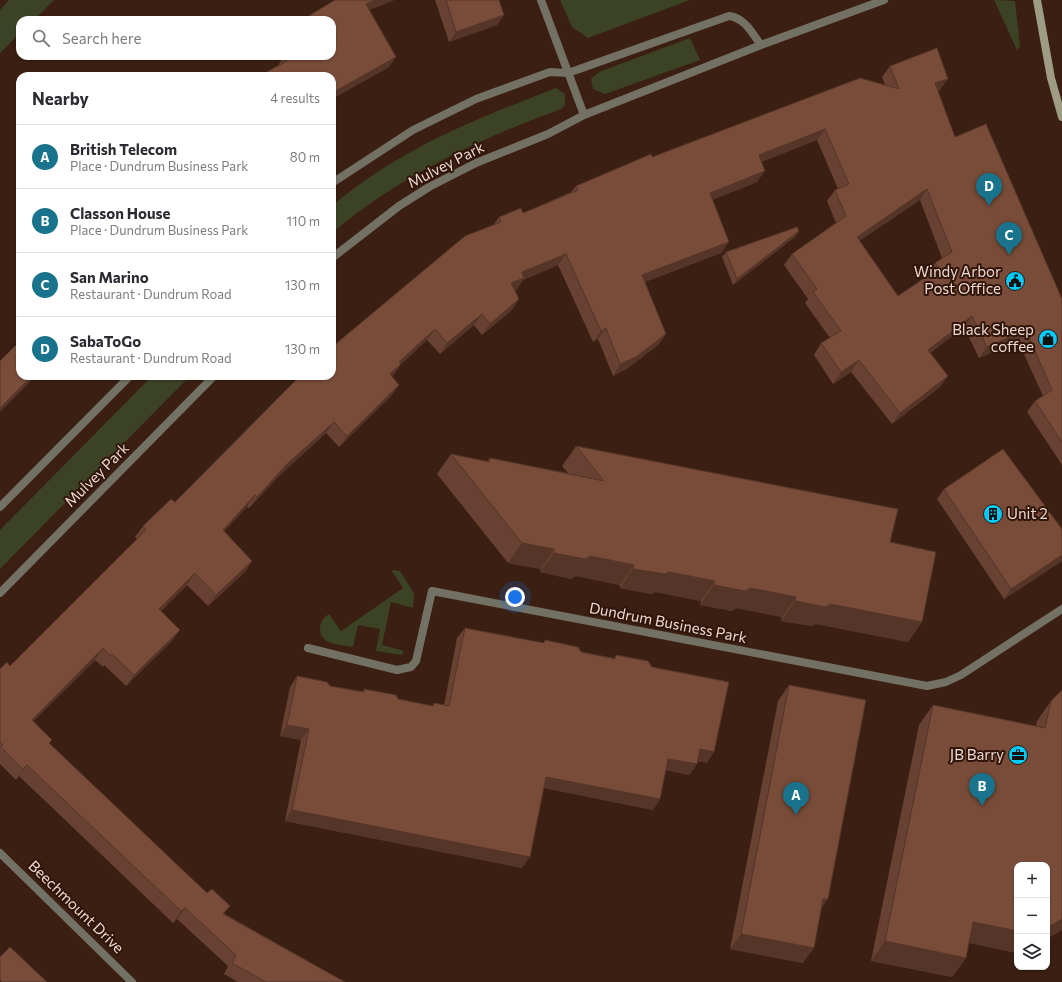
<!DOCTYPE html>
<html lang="en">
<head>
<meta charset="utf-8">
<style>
	:root { --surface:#fff; --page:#f7f7f7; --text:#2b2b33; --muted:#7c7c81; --line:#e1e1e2; --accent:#19738c }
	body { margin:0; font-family:Commissioner,sans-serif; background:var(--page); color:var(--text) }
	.controls { position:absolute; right:12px; bottom:12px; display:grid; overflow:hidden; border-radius:8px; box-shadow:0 1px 3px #0004 }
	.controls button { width:36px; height:36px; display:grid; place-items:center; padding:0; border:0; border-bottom:1px solid var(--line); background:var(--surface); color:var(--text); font:20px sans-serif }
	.you { position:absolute; left:515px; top:597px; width:14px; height:14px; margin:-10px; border:3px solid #fff; border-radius:50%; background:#1a73e8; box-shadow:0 0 0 6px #1a73e833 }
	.badge { display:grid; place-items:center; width:26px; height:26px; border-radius:50%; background:var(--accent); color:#fff; font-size:13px; font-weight:700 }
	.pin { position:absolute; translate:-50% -33px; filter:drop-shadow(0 1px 2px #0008) }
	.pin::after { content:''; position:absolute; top:21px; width:14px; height:12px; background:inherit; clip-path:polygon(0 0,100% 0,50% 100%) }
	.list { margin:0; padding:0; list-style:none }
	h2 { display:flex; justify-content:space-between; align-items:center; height:52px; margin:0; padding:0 16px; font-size:17px }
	h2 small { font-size:13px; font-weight:400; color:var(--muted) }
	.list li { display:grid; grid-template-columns:26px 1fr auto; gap:12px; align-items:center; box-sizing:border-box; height:64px; padding:0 16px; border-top:1px solid var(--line) }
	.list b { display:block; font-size:15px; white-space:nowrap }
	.list p { margin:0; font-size:13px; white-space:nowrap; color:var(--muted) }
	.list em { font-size:13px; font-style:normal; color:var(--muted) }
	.icon { flex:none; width:22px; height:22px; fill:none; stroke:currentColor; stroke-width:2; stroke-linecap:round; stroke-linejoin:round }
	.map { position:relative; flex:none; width:1062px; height:982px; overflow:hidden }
	.search { position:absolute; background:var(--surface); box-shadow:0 1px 3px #0004; left:16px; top:16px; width:320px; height:44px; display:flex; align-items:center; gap:10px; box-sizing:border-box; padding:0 14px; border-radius:12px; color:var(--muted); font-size:15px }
	.panel { position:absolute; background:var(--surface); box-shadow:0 1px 3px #0004; left:16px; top:72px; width:320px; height:308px; border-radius:12px }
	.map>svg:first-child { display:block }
	.green { fill:#3c4325 }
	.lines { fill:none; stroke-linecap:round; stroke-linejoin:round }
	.street { stroke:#737163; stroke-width:8 }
	.secondary { stroke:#9f9c84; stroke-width:8 }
	.wall { fill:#674131; fill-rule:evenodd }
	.shaded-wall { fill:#543528 }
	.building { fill:#784c39; stroke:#543528; fill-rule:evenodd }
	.labels { text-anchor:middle; stroke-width:4; stroke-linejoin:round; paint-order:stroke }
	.street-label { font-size:15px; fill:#edd9d1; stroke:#301508 }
	.poi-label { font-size:15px; fill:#edd9d1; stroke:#301508; text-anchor:end }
</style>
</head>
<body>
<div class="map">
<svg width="1062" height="982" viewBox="0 0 1062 982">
	<rect width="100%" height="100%" fill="#3a1f12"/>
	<!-- green -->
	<path class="green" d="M9,0H54L34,20H20V33L0,53V10Z
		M560,0H690L588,38L572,27Z
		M994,0L1015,1L1020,46L1017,50Z
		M690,38L700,60L605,94L593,89L591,79L599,72Z
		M556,88L565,94V105L561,109C479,139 400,176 332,233V206C401,148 474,120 556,88Z
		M152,376H190L0,569V530Z
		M393,570L400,571L414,593L413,608L391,602L382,645L404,651L402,655L376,651L380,629L358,625L353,647C341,645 321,645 320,630C320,622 323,618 329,614L341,631L403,588L392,571Z"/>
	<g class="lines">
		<!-- street -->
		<path class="street" d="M541,0L584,115
			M332,183L413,130L476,99L550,72L568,73L729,16C745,18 752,33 761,45
			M332,258L399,206L429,187L476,163L548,134L584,115L761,45L884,0
			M0,507L130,376
			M0,593L214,376
			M308,648L397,670L411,667L416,661L432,591L927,686L946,682L961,675L1062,609
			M0,853L132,982"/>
		<!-- secondary -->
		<path class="secondary" d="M1037,0L1051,78L1062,117"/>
	</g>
	<!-- wall -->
	<path class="wall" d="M335,0H394L369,10L389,67L332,99V76L279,65V64L284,56H332V20H305L307,17Z
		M435,0H499L504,15L497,25L449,42Z
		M890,66L940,90L938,91L955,137L1062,299V465L1027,412L1035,401L1043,396L1018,341L979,358L964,327L930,353L948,376L940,387L892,424L851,372L833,384L814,355L821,343L830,338L805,303L808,299L784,265L792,254L836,223L827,201L835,190L838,189L817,140L761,162L757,182L712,200L729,242L721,253L645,282L666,334L658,345L628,368L613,376L598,339L593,342L558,265L523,280L517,289L515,290L519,299L512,310L482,335L474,325L440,354L427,340L401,364L392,377L399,385L391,396L339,447L326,433L279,476L249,508L247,507L224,531L252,561L245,572L208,606L187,585L161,611L172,641L126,686L104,665L103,667L95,660L33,721L50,744L225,914L345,982H238L224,974L228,966L177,919L173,923L19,776L16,780L0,764V669L10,666L137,539L135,537L143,526L175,502L494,224L499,217L523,213L571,192L576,186L652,157L885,85L882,77ZM920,200L942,258L935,263L927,274L928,276L898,296L859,241Z
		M799,231L795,237L733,285L722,257L726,252Z
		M576,446L890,542L922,622L908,642L816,624L812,626L781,621L782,617L736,608L732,611L700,605L701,601L655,592L651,594L620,588V585L576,576L571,579L540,572L541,569L508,563L437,474L451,454L487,461L490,458L568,473L562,466Z
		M944,489L1062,529V561L1004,599L937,499Z
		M465,628L543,643L545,640L581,652L614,658L616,655L707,763L697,761V764L689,775L666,770L660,799L653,810L544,788L522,868L285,821L301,740L280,736L290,687L297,676L330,686L362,692L364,689L398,699L432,706L434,703L444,705L457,638Z
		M789,685L822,908L803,963L730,949L778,701Z
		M1062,690V930L1047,939V865H1017V953L969,943L966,958L952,977L871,961L919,725L933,705L1036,726L1037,721L1051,701Z"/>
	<!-- shaded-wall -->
	<path class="shaded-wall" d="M376,0H394L359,14L366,4Z
		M504,15L497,25L449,42L456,32Z
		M396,57L389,67L332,99V93Z
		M948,79L940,90L928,94L935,83Z
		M825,129L817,140L751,166L759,155Z
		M765,171L757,182L702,204L710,193Z
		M927,189L920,200L849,248L857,237Z
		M799,231L795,237L733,285L737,279Z
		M729,242L721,253L634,286L642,275Z
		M566,254L558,265L523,280L517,289L503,294L511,283L522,272Z
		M519,299L512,310L482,335L490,324Z
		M482,314L474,325L440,354L447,343Z
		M972,316L964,327L920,361L928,350Z
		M606,328L598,339L593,342L601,331Z
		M435,329L427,340L395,370L401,364L394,375L382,385L399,362Z
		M1026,330L1018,341L979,358L987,347Z
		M666,334L658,345L628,368L613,376L620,364Z
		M859,360L851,372L833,384L841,372Z
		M32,376H36L0,412V408Z
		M948,376L940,387L892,424L900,413Z
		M399,385L391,396L339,447L347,436Z
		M334,422L326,433L279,476L249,508L257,497L286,465Z
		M255,495L247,507L215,541L223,530Z
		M522,543L554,549L541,569L508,563Z
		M554,553L590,556L634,565L620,585L576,576L571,579L540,572Z
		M1062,555V561L1004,599L1011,589Z
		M252,561L245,572L208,606L216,595Z
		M633,569L669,572L715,581L701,601L655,592L651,594L620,588Z
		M195,573L187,585L151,620L159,609Z
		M714,585L750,588L796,597L782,617L736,608L732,611L700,605Z
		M795,601L830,604L922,622L908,642L816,624L812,626L781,621Z
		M180,630L172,641L126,686L134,675Z
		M103,648L95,660L24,731L32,720Z
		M287,725L309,729L301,740L280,736Z
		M700,749L714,752L707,763L692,760Z
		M668,759L697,764L689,775L661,769Z
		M27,765L19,776L16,780L23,769Z
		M546,777L660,799L653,810L539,787Z
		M292,810L530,857L522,868L285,821Z
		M823,899H828L817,915Z
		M185,908L177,919L173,923L181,911Z
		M1062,919V930L1047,939V928Z
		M973,922L1017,931V953L960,941Z
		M741,934L814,948L803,963L730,949Z
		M885,941L966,958L952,977L871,961Z"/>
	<!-- building -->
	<path class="building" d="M335,0H376L366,4L396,57L332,93V76H259L289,60L287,56H332V20H308L307,17Z
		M446,0H499L504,15L456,32Z
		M937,48L948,79L935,83L955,137L986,124L1062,299V442L1035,401L1052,390L1026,330L987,347L972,316L928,350L948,376L900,413L859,360L841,372L821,343L841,331L813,292L817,289L792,254L846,216L835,190L849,184L825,129L759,155L765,171L710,193L729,242L642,275L666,334L636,357L620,364L606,328L601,331L566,254L522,272L524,278L511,283L519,299L490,324L482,314L447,343L435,329L399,362L401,364L390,374L399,385L347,436L334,422L286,465L257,497L255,495L223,530L252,561L216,595L195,573L159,609L180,630L134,675L112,654L110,656L103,648L32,720L52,740L49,743L207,893L212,889L230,906L223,914L345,982H266L232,963L236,955L185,908L181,911L27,765L23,769L1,747L3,745L0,742V669L7,662L10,666L146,530L143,526L171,499L175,502L300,376H332V347L465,236L501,222L499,217L521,208L523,213L545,204L578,190L576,186L651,154L652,157L860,78L899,89L890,66ZM927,189L952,252L935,263L939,268L898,296L857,237Z
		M797,227L799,231L737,279L726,252Z
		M20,341V376H32L0,408V361Z
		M576,446L898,509L890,542L936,552L922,622L830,604L826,607L795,601L796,597L750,588L745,591L714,585L715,581L669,572L665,574L633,569L634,565L590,556L585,559L554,553V549L522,543L451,454L489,462L490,458L604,481Z
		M1003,449L1062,529V555L1011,589L944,489Z
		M465,628L544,643L545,640L578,647L581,652L615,659L616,655L648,661L652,667L729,682L714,752L700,749L697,764L668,759L660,799L546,777L530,857L292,810L309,729L287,725L297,676L327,682L330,686L364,692V689L396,695L398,699L433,706L434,703L449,706Z
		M789,685L866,700L828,899H823L814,948L741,934Z
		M1062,690V919L1047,928V865H1017V931L973,922L966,958L885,941L933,705L1045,728L1051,701Z
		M10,947L47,982H2L0,980V957Z"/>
	<!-- icons -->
	<defs>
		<g id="civic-disc" transform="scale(1)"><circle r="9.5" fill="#02cbf9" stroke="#301508"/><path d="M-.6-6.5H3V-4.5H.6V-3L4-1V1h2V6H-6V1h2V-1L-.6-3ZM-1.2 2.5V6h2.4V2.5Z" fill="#111"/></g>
		<g id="shop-disc" transform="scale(1)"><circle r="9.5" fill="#02cbf9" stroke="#301508"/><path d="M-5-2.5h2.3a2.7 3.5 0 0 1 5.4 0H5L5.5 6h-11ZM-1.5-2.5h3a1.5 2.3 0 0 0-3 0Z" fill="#111"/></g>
		<g id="building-disc" transform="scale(1)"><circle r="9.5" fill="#02cbf9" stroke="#301508"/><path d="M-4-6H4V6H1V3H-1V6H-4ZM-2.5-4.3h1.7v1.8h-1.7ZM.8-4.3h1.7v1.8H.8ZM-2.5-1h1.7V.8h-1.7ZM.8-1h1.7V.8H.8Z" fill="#111"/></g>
		<g id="office-disc" transform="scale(1)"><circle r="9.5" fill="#02cbf9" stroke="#301508"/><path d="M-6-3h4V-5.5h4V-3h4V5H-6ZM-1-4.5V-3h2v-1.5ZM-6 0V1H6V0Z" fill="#111"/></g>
	</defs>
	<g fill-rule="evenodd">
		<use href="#civic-disc" x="1015" y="281"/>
		<use href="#shop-disc" x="1048" y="339"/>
		<use href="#building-disc" x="993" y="514"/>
		<use href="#office-disc" x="1018" y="755"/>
	</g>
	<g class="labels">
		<!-- street labels -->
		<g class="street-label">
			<text transform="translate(446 165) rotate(-27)" y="5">Mulvey Park</text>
			<text transform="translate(97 475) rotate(-45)" y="5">Mulvey Park</text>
			<text transform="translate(668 623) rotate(11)" y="5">Dundrum Business Park</text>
			<text transform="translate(76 907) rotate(44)" y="5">Beechmount Drive</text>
		</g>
		<!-- poi labels -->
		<g class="poi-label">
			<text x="1001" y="277">Windy Arbor<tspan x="1001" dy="17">Post Office</tspan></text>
			<text x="1034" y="335">Black Sheep<tspan x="1034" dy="17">coffee</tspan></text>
			<text x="1007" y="519" text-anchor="start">Unit 2</text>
			<text x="1004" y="760">JB Barry</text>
		</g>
	</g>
</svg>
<div class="controls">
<button>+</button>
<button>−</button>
<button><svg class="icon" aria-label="layers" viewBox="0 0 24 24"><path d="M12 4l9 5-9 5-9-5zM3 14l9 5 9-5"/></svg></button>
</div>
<div class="you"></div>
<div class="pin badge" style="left:796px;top:815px">A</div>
<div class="pin badge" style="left:982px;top:806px">B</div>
<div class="pin badge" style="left:1009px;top:255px">C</div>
<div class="pin badge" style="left:989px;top:206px">D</div>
<div class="search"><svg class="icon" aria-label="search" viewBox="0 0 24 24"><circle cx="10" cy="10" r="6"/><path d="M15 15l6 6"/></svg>Search here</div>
<section class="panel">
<h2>Nearby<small>4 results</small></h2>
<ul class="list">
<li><span class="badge">A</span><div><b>British Telecom</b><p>Place · Dundrum Business Park</p></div><em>80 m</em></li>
<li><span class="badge">B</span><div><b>Classon House</b><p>Place · Dundrum Business Park</p></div><em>110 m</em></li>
<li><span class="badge">C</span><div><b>San Marino</b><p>Restaurant · Dundrum Road</p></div><em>130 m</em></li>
<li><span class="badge">D</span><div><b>SabaToGo</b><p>Restaurant · Dundrum Road</p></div><em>130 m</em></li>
</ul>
</section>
</div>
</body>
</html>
